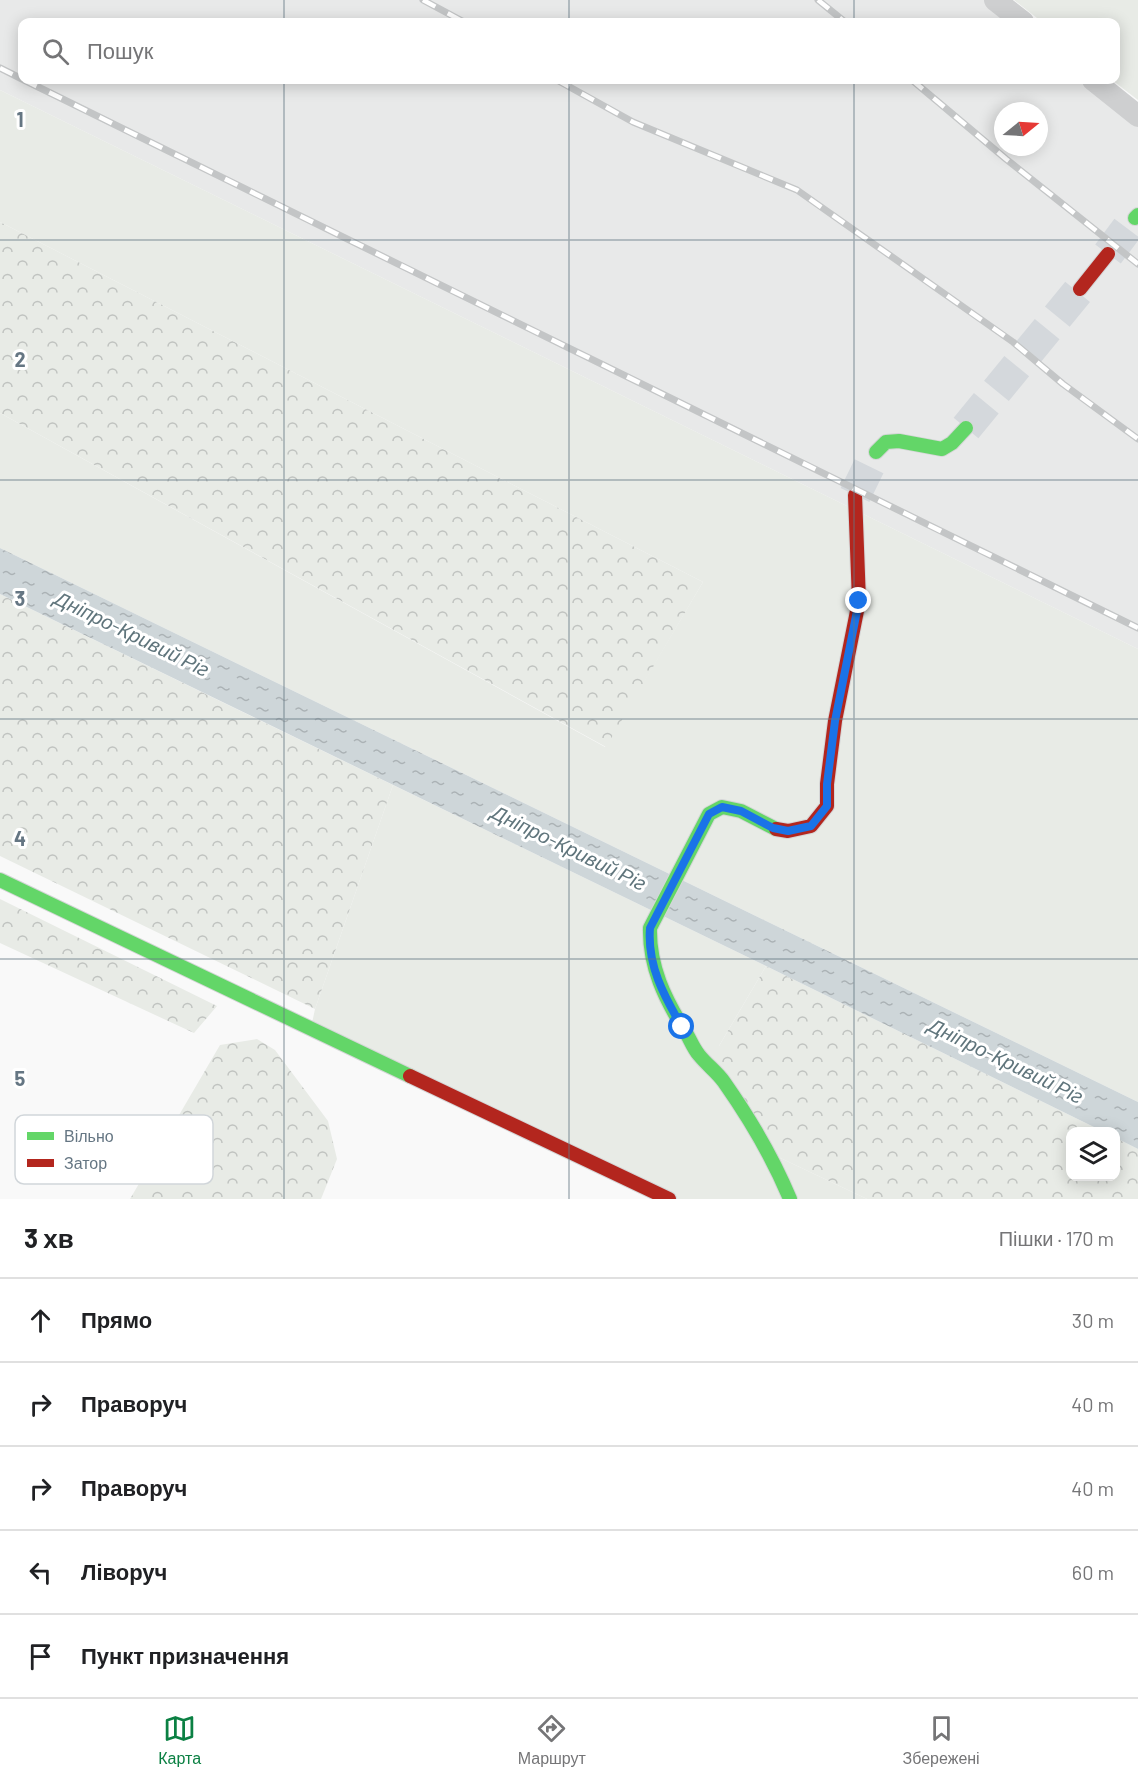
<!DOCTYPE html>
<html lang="uk">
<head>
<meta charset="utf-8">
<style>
	:root { --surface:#fff; --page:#f2f2f2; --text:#202124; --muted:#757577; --line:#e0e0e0; --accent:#0b8043 }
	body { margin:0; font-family:Barlow,sans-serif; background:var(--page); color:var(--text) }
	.controls { position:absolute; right:18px; bottom:18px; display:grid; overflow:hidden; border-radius:12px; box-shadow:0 3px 15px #0003 }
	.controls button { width:54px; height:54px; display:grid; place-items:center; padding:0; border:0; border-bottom:2px solid var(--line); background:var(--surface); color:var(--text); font:30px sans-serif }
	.compass { position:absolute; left:994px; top:102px; width:54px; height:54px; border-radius:50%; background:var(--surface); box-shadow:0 3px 15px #0003; rotate:72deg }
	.stop { position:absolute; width:18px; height:18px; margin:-14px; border:4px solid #1a73e8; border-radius:50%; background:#fff }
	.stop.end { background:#1a73e8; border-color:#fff; box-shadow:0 2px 6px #0008 }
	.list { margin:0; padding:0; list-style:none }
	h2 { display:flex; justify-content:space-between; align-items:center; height:78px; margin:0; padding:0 24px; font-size:26px }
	h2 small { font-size:20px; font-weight:400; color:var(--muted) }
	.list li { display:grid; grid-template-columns:39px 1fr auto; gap:18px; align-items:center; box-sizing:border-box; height:84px; padding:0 24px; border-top:2px solid var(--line) }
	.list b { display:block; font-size:22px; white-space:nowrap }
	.list em { font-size:20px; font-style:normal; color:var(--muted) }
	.icon { flex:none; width:33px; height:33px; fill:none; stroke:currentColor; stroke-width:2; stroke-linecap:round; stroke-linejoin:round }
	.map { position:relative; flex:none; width:1138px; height:1199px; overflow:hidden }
	.search { position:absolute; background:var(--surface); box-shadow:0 3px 15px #0003; left:18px; right:18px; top:18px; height:66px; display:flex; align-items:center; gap:15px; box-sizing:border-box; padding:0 21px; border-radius:12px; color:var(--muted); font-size:22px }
	.sheet { height:498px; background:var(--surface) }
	nav { display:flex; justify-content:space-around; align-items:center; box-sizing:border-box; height:84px; border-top:2px solid var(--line); background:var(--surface); font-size:16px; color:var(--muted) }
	nav a { display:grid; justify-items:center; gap:3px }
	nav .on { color:var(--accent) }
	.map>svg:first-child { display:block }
	.built { fill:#e8e9e9; fill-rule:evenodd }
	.green { fill:#e8ebe6 }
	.forest { fill:url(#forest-crowns) }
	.water { fill:url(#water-ripples) }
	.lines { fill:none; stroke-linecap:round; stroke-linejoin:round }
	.secondary-tunnel { stroke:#d4d8dc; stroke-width:32; stroke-dasharray:32 16; stroke-linecap:butt }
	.fast-casing { stroke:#d5d6d7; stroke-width:16 }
	.jam-casing { stroke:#d5d6d7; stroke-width:16 }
	.street { stroke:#cecfd0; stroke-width:22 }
	.fast { stroke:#63d668; stroke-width:14 }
	.jam { stroke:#b3261e; stroke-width:14 }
	.rail-casing { stroke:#c3c5c6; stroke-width:7 }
	.rail { stroke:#fff; stroke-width:4.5; stroke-dasharray:14; stroke-linecap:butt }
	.route { stroke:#1a73e8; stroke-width:8 }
	.grid { fill:none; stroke:#657683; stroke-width:1.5; stroke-opacity:0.55 }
	.labels { text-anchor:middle; stroke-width:6; stroke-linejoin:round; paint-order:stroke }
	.water-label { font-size:20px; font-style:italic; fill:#60757c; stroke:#fff }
	.key { fill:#fff; stroke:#d1d6da; stroke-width:1.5 }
	.key-label { font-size:16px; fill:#657683 }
	.grid-label { font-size:20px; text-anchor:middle; font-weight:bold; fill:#657683; stroke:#fff; stroke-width:6; stroke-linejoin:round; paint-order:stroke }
</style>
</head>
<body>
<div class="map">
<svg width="1138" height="1199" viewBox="0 0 1138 1199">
	<defs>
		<pattern id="forest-crowns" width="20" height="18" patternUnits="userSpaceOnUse" patternTransform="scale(1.5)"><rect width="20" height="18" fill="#e8ebe6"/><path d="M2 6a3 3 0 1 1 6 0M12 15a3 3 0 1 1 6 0" fill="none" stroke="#c0c3c0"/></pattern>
		<pattern id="water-ripples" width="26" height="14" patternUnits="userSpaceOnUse" patternTransform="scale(1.5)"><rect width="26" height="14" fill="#ced6d9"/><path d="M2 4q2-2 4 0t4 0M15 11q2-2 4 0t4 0" fill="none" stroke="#abb2b5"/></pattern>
	</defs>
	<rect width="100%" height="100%" fill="#f9f9f9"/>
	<!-- built -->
	<path class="built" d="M0,0H995L1023,22H22V80H1094L1138,115V649L0,90ZM1003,111H1039V147H1003Z"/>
	<!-- green -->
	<path class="green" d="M1014,0H1138V100L1112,80H1116V22H1042Z
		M0,90L1138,649V1102L0,548V413L605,747L703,582L0,222Z
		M393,785L766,966L719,1046L755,1146L867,1199H669L311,1028L315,1009Z"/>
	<!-- forest -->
	<path class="forest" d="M0,222L703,582L606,747L0,413Z
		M0,594L393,785L315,1009L0,856Z
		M0,899L217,1006L194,1033L0,943Z
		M766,966L1102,1131L1070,1132V1176H1116V1138L1138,1149V1199H867L755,1146L713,1065L719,1046Z
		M257,1039L275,1050L328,1121L337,1159L321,1199H130L220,1045Z"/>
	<!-- water -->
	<path class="water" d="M0,548L1138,1102V1149L1116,1138V1132L1102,1131L766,966L0,594Z"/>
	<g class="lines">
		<!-- secondary-tunnel -->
		<path class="secondary-tunnel" d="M1108,254L1135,218
			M966,428L1080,289
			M855,495L876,452"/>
		<!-- fast casing -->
		<g class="fast-casing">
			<path id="fast" d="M1135,218L1138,215
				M876,452L886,442L899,441L942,449L952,443L966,428
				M776,829L741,811L722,807L709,814L650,928C649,967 665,999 685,1031C690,1039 693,1048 699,1055C707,1065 717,1072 724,1082C750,1119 773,1158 790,1199
				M0,880L410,1076"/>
		</g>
		<!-- jam casing -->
		<g class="jam-casing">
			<path id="jam" d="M1080,289L1108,254
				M776,829L788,831L811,826L827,806V784L835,721L859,601L855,495
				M410,1076L669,1199"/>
		</g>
		<!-- street -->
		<path class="street" d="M995,0L1023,22
			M1093,80L1138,116"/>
		<!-- fast -->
		<use href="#fast" class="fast"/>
		<!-- jam -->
		<use href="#jam" class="jam"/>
		<!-- rail casing -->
		<g class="rail-casing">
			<path id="rail" d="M423,0L464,22
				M818,0L845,22
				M0,68L22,79
				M24,80L1138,628
				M557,80L633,122L797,190L1013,342L1063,384L1138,439
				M912,80L1006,159L1138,264"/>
		</g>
		<!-- rail -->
		<use href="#rail" class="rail"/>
	</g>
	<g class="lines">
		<!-- route -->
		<path class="route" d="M682,1027C664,996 647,965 650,928L709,814L722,807L741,811L773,828L788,831L811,826L827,806V784L835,721L859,601"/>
	</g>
	<!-- grid -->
	<path class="grid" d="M284,0V22M569,0V22M854,0V22M284,80V1199M569,80V1199M854,80V1199M0,240H1138M0,480H1138M0,719H1138M0,959H1138"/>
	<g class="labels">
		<!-- water labels -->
		<g class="water-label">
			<text transform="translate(132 634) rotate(26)" y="7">Дніпро-Кривий Ріг</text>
			<text transform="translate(569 848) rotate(26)" y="7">Дніпро-Кривий Ріг</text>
			<text transform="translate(1006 1061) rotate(26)" y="7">Дніпро-Кривий Ріг</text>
		</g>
	</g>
	<!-- legend -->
	<rect x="15" y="1115" width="198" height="69" rx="9" class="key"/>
	<rect x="27" y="1132" width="27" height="8" fill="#63d668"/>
	<rect x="27" y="1159" width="27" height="8" fill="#b3261e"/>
	<g class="key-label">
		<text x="64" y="1142">Вільно</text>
		<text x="64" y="1169">Затор</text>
	</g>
	<g class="grid-label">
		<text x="20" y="127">1</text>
		<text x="20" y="367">2</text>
		<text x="20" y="606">3</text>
		<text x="20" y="846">4</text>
		<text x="20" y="1086">5</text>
	</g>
</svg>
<div class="controls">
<button><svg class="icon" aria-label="layers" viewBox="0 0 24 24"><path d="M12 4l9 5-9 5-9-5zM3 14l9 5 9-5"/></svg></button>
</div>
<svg class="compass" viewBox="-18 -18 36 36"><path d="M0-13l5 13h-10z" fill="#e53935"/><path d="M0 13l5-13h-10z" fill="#757577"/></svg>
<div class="stop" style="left:682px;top:1027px"></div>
<div class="stop end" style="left:859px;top:601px"></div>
<div class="search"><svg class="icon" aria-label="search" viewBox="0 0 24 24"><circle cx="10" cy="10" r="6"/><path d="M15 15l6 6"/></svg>Пошук</div>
</div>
<section class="sheet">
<h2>3 хв<small>Пішки · 170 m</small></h2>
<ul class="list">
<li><svg class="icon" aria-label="ahead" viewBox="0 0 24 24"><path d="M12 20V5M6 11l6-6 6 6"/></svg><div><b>Прямо</b></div><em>30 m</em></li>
<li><svg class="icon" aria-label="right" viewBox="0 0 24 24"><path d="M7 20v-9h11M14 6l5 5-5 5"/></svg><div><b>Праворуч</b></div><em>40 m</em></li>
<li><svg class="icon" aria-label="right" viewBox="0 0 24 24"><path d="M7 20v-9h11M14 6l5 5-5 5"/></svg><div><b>Праворуч</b></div><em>40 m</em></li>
<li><svg class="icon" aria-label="left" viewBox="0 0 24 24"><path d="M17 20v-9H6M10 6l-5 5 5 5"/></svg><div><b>Ліворуч</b></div><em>60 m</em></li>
<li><svg class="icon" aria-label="arrive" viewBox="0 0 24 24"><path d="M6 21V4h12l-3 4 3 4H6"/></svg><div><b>Пункт призначення</b></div></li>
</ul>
</section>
<nav>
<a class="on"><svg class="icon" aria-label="map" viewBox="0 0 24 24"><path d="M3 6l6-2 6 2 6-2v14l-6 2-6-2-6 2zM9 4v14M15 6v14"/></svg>Карта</a>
<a><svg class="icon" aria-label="directions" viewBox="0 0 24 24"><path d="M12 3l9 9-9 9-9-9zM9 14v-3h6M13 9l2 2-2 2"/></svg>Маршрут</a>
<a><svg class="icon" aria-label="saved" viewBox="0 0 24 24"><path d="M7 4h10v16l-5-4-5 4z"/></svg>Збережені</a>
</nav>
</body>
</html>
